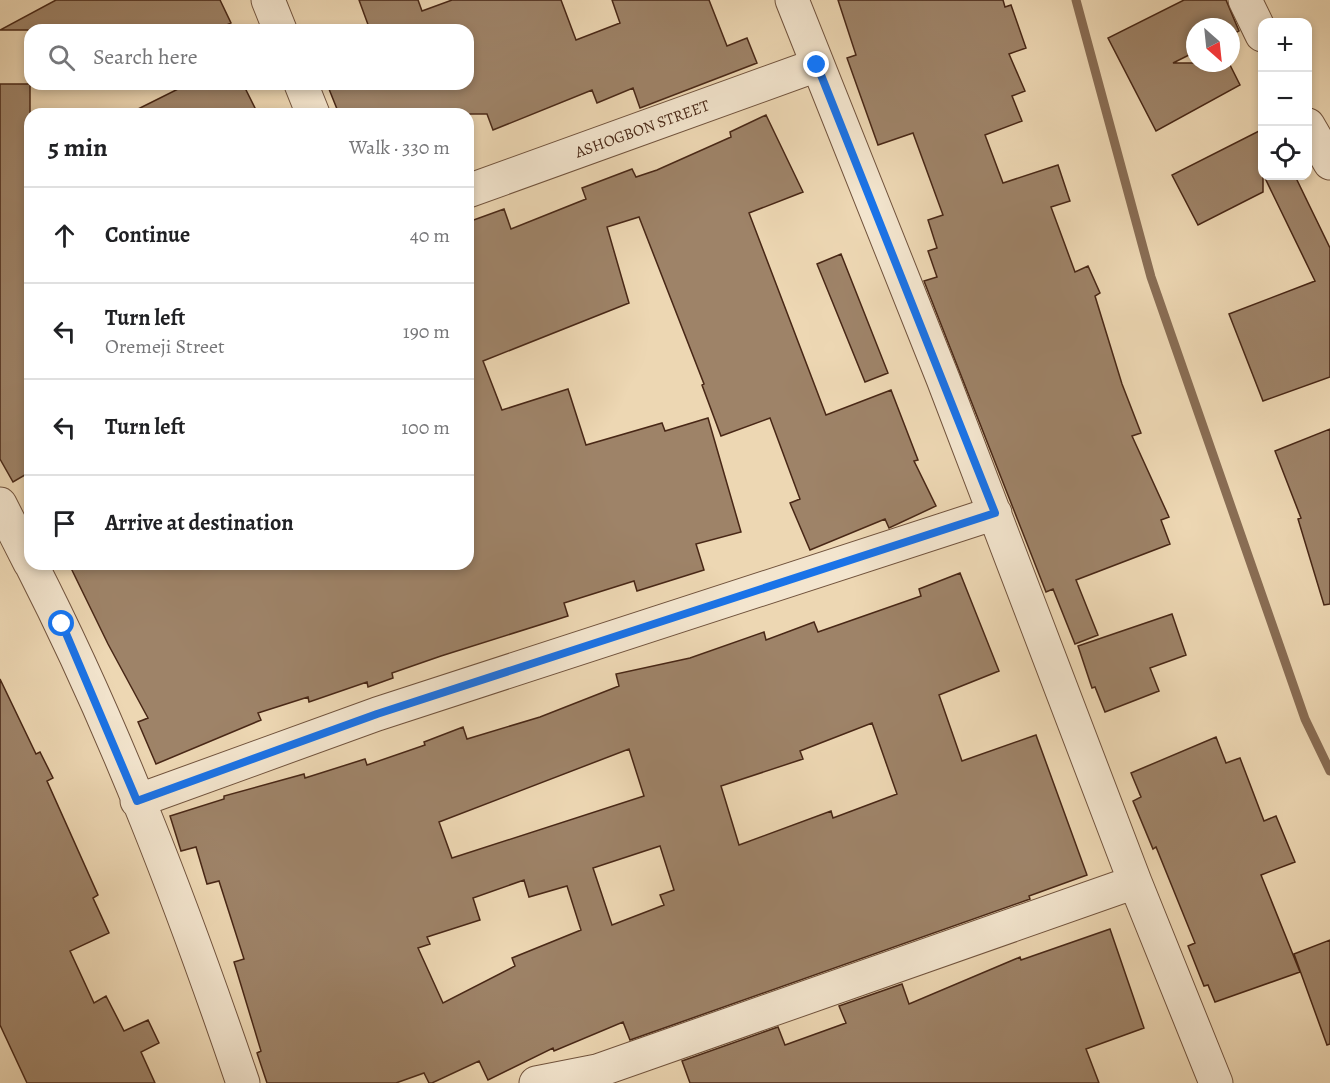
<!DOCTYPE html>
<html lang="en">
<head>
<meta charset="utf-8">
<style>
	:root { --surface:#fff; --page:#f2f2f2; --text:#202124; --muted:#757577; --line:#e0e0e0 }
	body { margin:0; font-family:Alegreya,serif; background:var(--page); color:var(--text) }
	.controls { position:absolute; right:18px; top:18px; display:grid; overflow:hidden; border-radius:12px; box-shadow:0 3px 9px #0003 }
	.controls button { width:54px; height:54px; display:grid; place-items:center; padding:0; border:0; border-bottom:2px solid var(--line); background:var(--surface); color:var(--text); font:30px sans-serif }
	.compass { position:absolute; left:1186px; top:18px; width:54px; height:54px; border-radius:50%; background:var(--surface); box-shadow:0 3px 9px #0003; rotate:153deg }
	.stop { position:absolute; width:18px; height:18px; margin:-14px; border:4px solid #1a73e8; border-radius:50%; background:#fff }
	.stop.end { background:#1a73e8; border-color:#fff; box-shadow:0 2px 6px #0008 }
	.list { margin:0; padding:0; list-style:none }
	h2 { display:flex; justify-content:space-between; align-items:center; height:78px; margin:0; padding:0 24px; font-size:26px }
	h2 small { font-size:20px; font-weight:400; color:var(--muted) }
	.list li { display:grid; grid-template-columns:39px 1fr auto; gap:18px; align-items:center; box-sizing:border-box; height:96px; padding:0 24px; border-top:2px solid var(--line) }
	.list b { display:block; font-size:22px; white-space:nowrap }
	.list p { margin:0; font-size:20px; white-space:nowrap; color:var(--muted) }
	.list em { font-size:20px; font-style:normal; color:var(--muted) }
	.icon { flex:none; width:33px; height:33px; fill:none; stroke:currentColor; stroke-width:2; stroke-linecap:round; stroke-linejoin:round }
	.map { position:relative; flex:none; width:1330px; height:1083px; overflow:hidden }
	.search { position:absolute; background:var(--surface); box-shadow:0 3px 9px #0003; left:24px; top:24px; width:450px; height:66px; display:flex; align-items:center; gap:15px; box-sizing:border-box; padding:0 21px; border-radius:18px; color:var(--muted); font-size:22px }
	.panel { position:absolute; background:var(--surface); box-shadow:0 3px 9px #0003; left:24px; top:108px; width:450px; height:462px; border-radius:18px }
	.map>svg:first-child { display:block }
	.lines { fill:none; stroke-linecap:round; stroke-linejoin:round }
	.stream { stroke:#896d54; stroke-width:9 }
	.building { fill:#9e8368; stroke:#482716; stroke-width:1.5; fill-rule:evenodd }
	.street-casing { stroke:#71533d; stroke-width:35 }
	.street { stroke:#f3e5ce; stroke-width:33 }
	.route { stroke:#1a73e8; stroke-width:8 }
	.labels { text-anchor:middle; stroke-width:5; stroke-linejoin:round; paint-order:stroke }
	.street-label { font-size:16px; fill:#482716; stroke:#f3e5ce }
</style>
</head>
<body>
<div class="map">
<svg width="1330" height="1083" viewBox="0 0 1330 1083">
	<rect width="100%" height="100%" fill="#edd7b3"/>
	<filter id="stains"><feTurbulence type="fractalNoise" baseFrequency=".00333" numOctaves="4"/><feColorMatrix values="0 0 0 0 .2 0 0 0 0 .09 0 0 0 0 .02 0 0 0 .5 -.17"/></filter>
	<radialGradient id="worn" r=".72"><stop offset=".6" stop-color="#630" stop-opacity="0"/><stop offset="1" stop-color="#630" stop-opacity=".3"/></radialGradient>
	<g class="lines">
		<!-- stream -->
		<path class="stream" d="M1076,0L1151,277L1305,719L1330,771"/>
	</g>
	<!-- building -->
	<path class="building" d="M56,0H220L231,23L216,30H0Z
		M359,0H418L422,11L452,0H561L576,40L620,23L612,0H709L727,46L747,38L757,63L640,108L633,88L597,103L592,90L493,130L487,114H339L327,84H468V30H370Z
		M838,0H1003L1005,7L1011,5L1026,48L1009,54L1025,91L1012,96L1022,121L985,135L1003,183L1058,165L1070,201L1051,207L1075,272L1088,266L1100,293L1095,296L1122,384L1141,433L1132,436L1169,517L1161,520L1170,544L1076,580L1098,635L1075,644L1053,589L1046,592L924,281L937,277L928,251L937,248L928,220L943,215L913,133L878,145L847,58L856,55Z
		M1184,0H1226L1239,31L1231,35V27H1195V52L1173,63H1229L1240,85L1156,131L1108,38Z
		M0,84H30V472L13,482L0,459Z
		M188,84H243L258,114H128Z
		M766,115L803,192L749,213L826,415L891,390L918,460L914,461L936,506L889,528L885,519L810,550L790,503L800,499L770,418L721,436L702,385L704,384L639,217L607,227L629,303L483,361L502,410L568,389L586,445L662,423L665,431L708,418L741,532L696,544L704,570L637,591L634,581L564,603L568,616L441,656L392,673L393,678L368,687L367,682L309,702L308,697L258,713L261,720L156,764L138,722L148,718L108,644L69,564H468V222L504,209L511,229L586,199L582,188L632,169L636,177L657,170L731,137L730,132Z
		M1263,129V192L1198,225L1172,175Z
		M1264,176H1295L1330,248V377L1263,401L1229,314L1315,281Z
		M841,254L888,373L865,382L817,264Z
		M1330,429V604L1324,605L1298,519L1301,518L1275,451Z
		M960,573L999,671L939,695L962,761L1036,735L1087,875L1029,896L1030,899L630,1040L623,1022L554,1051L553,1048L488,1080L479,1061L432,1083H429L424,1073L396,1083H267L257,1053L261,1051L234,962L244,959L219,881L207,884L196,847L181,851L170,816L224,799V796L304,774L305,778L365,759L367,765L425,745L424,742L463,727L467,739L540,717L619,686L616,674L690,658L764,632L766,640L814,622L818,632L921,596L919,589ZM872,723L897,794L833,818L831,811L739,845L721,786L803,759L800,751ZM629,749L644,796L452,858L439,822ZM660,846L674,890L660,895L664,905L612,925L593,868ZM524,880L529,897L567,886L581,930L512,958L515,966L443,1003L418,948L430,944L427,937L480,920L473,898Z
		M1172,614L1186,655L1150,668L1159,691L1105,712L1095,687L1092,688L1078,646Z
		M0,679L36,754L40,752L53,778L47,781L98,895L93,898L109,933L70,951L94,1003L106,996L124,1031L148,1020L159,1043L141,1052L155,1083H27L0,1025Z
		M1216,737L1226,763L1240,758L1264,821L1276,816L1295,862L1261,875L1300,972L1215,1002L1208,985L1204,986L1188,946L1195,943L1156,847L1153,849L1133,801L1141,797L1131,773Z
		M1110,929L1144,1028L1086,1049L1099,1083H690L682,1061L778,1027L785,1045L846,1023L839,1006L902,984L909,1004L1020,957L1021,960Z
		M1330,940V1044L1327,1045L1294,954Z"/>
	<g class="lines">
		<!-- street casing -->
		<g class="street-casing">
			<path id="street" d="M268,0L280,30
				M792,0L943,379L1135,882L1216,1083
				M1245,0L1262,35
				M301,84L313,114
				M1308,125L1330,163
				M468,191L817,65
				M0,504L30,563
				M31,564C116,730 183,907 243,1083
				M137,801L377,714L995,513
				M536,1083L597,1071L1135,882"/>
		</g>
		<!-- street -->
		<use href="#street" class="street"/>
	</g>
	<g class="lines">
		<!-- route -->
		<path class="route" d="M62,624L137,801L377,714L995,513L817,65"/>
	</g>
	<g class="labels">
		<!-- street labels -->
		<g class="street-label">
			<text transform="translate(642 128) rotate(-20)" y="6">ASHOGBON STREET</text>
		</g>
	</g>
	<rect width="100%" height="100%" filter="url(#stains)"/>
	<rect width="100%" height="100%" fill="url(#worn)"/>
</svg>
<div class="controls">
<button>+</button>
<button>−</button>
<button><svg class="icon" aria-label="locate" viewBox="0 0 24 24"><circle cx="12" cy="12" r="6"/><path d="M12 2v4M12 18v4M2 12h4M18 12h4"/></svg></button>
</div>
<svg class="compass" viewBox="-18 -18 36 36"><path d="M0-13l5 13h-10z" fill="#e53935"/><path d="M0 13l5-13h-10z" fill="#757577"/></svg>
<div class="stop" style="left:62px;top:624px"></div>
<div class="stop end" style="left:817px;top:65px"></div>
<div class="search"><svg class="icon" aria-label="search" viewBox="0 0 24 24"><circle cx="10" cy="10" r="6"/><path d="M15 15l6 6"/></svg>Search here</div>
<section class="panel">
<h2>5 min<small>Walk · 330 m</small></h2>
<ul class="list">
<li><svg class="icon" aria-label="ahead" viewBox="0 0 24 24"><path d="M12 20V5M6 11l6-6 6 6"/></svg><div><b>Continue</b></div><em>40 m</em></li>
<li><svg class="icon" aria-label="left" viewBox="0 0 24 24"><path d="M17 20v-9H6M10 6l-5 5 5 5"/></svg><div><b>Turn left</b><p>Oremeji Street</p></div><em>190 m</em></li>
<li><svg class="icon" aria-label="left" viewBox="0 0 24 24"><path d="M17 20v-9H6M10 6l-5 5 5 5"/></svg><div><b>Turn left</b></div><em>100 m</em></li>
<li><svg class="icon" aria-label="arrive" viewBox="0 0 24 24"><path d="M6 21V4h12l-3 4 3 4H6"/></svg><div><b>Arrive at destination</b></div></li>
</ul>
</section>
</div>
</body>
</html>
